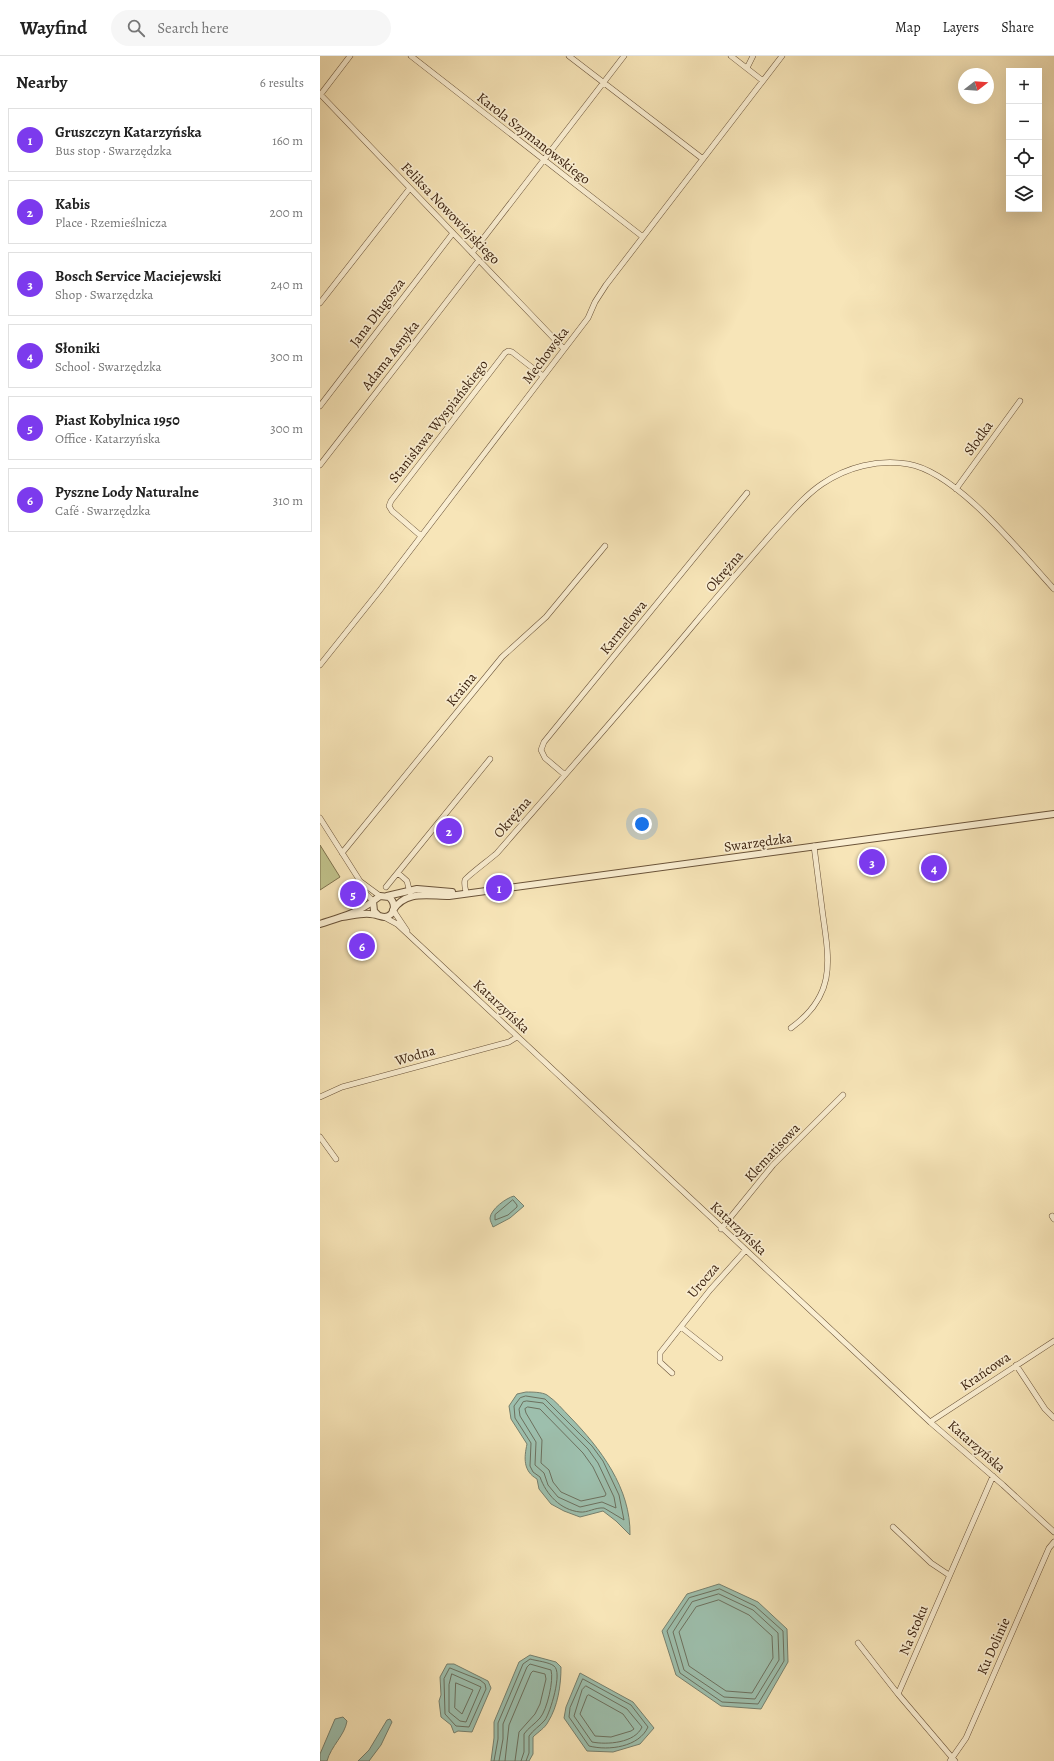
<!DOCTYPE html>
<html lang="en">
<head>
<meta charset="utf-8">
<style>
	:root { --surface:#fff; --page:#f6f6f6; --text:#222; --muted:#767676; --line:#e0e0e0; --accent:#7c3aed }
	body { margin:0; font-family:Alegreya,serif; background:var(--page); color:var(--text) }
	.controls { position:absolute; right:12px; top:12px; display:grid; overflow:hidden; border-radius:0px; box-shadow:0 4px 16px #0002 }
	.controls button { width:36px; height:36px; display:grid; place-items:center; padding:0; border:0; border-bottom:1px solid var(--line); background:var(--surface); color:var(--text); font:20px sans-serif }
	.compass { position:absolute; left:638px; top:12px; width:36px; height:36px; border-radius:50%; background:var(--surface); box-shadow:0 4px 16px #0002; rotate:73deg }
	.you { position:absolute; left:322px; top:768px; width:14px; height:14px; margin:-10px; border:3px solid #fff; border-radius:50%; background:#1a73e8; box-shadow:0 0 0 6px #1a73e833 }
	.badge { display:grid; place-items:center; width:26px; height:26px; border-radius:50%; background:var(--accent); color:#fff; font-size:13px; font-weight:700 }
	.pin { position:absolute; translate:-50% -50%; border:2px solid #fff; box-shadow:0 1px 4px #0006 }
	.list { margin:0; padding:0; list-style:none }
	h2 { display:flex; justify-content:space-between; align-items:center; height:52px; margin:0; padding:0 16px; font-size:17px }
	h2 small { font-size:13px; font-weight:400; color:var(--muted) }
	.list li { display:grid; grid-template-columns:26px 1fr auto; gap:12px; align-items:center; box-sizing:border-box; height:64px; margin:0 8px 8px; padding:0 8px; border:1px solid var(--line); border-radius:0px }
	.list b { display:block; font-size:15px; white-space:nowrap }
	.list p { margin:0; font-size:13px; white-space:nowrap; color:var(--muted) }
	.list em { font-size:13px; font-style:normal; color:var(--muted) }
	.icon { flex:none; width:22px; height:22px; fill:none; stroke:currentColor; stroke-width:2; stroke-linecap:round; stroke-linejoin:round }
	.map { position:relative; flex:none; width:734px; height:1705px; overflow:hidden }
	header { display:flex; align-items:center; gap:24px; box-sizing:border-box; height:56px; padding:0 20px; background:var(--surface); border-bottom:1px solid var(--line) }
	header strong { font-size:19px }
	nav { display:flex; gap:22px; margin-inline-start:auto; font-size:14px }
	.search { width:280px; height:36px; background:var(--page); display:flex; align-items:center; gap:10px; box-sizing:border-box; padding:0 14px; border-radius:22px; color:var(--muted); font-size:15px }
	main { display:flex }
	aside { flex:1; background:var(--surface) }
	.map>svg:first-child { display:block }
	.green { fill:#c1c38c; stroke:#7e724e }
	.water { fill:#9dbfad; stroke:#76806e }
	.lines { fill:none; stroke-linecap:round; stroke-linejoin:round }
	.shore { stroke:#6c705e; stroke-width:1 }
	.minor-casing { stroke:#6a5339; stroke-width:6 }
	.tertiary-casing { stroke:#6a5339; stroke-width:8 }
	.minor { stroke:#faeed1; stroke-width:5 }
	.tertiary { stroke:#faeed1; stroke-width:6 }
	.labels { text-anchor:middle; stroke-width:3.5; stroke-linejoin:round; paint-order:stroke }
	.street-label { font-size:14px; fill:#3b220f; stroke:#faeed1 }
</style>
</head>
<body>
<header>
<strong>Wayfind</strong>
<div class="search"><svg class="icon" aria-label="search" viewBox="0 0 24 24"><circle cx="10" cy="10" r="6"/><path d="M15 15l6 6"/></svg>Search here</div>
<nav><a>Map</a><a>Layers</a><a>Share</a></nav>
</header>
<main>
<aside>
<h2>Nearby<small>6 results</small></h2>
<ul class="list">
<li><span class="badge">1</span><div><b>Gruszczyn Katarzyńska</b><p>Bus stop · Swarzędzka</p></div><em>160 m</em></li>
<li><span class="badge">2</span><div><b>Kabis</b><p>Place · Rzemieślnicza</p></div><em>200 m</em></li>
<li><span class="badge">3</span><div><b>Bosch Service Maciejewski</b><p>Shop · Swarzędzka</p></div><em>240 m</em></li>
<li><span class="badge">4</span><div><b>Słoniki</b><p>School · Swarzędzka</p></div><em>300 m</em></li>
<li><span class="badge">5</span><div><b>Piast Kobylnica 1950</b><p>Office · Katarzyńska</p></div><em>300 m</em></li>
<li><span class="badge">6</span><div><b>Pyszne Lody Naturalne</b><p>Café · Swarzędzka</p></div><em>310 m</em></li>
</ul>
</aside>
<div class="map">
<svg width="734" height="1705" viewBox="0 0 734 1705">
	<rect width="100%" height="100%" fill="#f7e5b8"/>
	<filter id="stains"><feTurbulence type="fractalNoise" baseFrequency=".005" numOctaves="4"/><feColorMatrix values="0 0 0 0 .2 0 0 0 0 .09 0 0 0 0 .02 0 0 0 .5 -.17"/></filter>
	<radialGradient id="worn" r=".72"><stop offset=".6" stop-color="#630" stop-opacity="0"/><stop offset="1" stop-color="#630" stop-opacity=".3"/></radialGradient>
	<!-- green -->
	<path class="green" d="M0,789L20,821L0,834Z"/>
	<!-- water -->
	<path class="water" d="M194,1140L204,1150L190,1162L173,1171C172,1168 170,1165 170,1162C171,1153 186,1142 194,1140Z
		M206,1336C212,1336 222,1336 227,1339C236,1345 243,1354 250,1361C280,1392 311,1432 310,1479L296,1465L283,1455L260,1461L244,1455L231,1448L219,1433L217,1423C203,1415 204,1402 207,1388L191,1363L189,1350L197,1338Z
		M399,1528L438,1546L467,1573L468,1606L441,1653L401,1650L356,1619L342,1575L367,1538Z
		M210,1599L236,1606L241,1611C241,1629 238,1650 228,1666C225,1672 218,1676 213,1681V1698L209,1705H171L174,1682V1666L199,1606Z
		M127,1608H134L168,1625L171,1632L152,1676L138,1675L134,1677L131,1669L121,1661L119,1645L121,1639L120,1621Z
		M260,1617L313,1646L334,1672L320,1688L293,1696L267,1695L244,1662L246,1651Z
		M23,1661L27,1665C25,1679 11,1690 7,1705H0V1698L15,1663Z
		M70,1663L72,1666L61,1689L49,1705H38L49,1694L67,1664Z"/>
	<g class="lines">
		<!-- shore -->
		<path class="shore" d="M193,1144L197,1149V1151L188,1159L175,1164V1159Z
			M206,1340L225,1343L272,1390L283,1405L299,1439L304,1464L284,1452C276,1451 267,1457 260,1456C240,1454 226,1438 220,1421L213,1416L210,1410L211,1387L195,1362L194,1350L200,1342Z
			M207,1345L223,1347L268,1393L278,1407L294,1441L296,1452L282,1446L260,1451L238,1441L228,1429L224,1417L215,1409L216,1386L200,1360L199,1353L203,1346Z
			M208,1351L220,1353L263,1397L273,1411L286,1438L285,1440L261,1445L241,1436L233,1426L229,1414L221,1407L222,1384L206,1357L205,1353Z
			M400,1533L435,1550L463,1575L464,1605L438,1648L402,1646L360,1617L347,1575L369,1542Z
			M399,1538L433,1554L458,1577L459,1604L435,1643L404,1641L364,1614L353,1576L372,1546Z
			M399,1544L429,1559L452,1580L453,1602L432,1637L406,1635L369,1610L359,1576L376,1551Z
			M130,1612L160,1624L165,1628L166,1633L149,1671L136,1670L125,1658L124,1623Z
			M132,1618L161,1631L146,1666L140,1665L129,1656V1629Z
			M263,1623L311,1649L328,1671C319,1691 289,1695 269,1690L249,1661L250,1652Z
			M136,1627L153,1634L142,1658L135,1652Z
			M266,1630L307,1653L322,1671C315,1687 287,1689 272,1686L254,1660L262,1634Z
			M269,1639L303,1658L314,1673L311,1675L291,1681L275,1680L260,1658L267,1640Z
			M174,1705L178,1683V1667L203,1608L210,1603C217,1605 229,1606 234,1610C243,1616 230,1657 225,1664C220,1670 213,1674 209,1680V1697L206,1705
			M179,1705L183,1683V1668L207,1611L210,1608L231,1614C234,1624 227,1654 220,1662C215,1668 208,1672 204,1678V1696L201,1705
			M185,1705L189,1669L211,1617L213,1615L225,1618L226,1623L220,1648L215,1658L199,1676L195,1705"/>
		<!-- minor casing -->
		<g class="minor-casing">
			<path id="minor" d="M91,0L323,181
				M249,0L383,103
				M411,0L443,25
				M427,12L433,0
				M0,38L244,293
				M1,38L30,0
				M152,197L304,0
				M0,247L90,132
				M0,350L133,177
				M0,409L159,204
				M636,433L700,345
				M101,480L72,455L69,450L71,445L185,297L188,295L192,296L223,320
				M0,609L60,534L268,262L275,246L286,229L462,0
				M245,719L225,702L221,694L224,686L427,437
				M0,762L40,825L45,837L53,845
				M22,797L182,601L226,561L285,490
				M78,817L87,825L90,837
				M41,826L60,840
				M66,831L170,703
				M146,836C145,832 144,827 145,824C146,821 173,801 177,797C244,720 311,644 376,566C402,535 428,505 455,474C470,458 484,440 502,428C527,411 558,403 588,408C637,416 700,496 734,533
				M73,854L87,875
				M64,861L77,868L610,1366L683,1429L734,1476
				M471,972C515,940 510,908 503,860C500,837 497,814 494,790
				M0,1041L22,1031L189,986L197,981
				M0,1081L16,1103
				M732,1160L734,1163
				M401,1173L453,1109L523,1039
				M361,1271L400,1302
				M696,1309L725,1353L734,1362
				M352,1317L340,1306V1297L390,1234L425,1195
				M610,1366L734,1285
				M573,1471L611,1507L629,1519
				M538,1587L578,1638L635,1705
				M578,1638L673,1420
				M630,1705L646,1682L729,1492L734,1486"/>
		</g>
		<!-- tertiary casing -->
		<g class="tertiary-casing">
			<path id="tertiary" d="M67,840L97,833L132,836
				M73,854C86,834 108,840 129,840L734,758
				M22,861C31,860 41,857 50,858C55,858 61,861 65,861C76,859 76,847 69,841L60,840L53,845L54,855L58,859
				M0,868C18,862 38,857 53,845"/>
		</g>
		<!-- minor -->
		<use href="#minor" class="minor"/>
		<!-- tertiary -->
		<use href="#tertiary" class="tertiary"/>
	</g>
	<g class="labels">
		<!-- street labels -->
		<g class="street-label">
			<text transform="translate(214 82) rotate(38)" y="5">Karola Szymanowskiego</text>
			<text transform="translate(131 157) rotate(46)" y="5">Feliksa Nowowiejskiego</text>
			<text transform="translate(57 256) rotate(-53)" y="5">Jana Długosza</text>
			<text transform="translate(70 299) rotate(-52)" y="5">Adama Asnyka</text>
			<text transform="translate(225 299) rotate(-53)" y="5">Mechowska</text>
			<text transform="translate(118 365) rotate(-52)" y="5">Stanisława Wyspiańskiego</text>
			<text transform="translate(658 382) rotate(-54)" y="5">Słodka</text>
			<text transform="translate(404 515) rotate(-49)" y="5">Okrężna</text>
			<text transform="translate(303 571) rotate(-51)" y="5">Karmelowa</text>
			<text transform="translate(141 633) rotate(-51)" y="5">Kraina</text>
			<text transform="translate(192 761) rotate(-49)" y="5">Okrężna</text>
			<text transform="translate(438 786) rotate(-8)" y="5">Swarzędzka</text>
			<text transform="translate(182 950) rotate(43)" y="5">Katarzyńska</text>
			<text transform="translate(95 999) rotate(-16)" y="5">Wodna</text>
			<text transform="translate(452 1096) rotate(-47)" y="5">Klematisowa</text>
			<text transform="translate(419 1172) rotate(43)" y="5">Katarzyńska</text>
			<text transform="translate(383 1224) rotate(-50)" y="5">Urocza</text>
			<text transform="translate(665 1315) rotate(-34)" y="5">Krańcowa</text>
			<text transform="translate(657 1390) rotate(41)" y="5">Katarzyńska</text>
			<text transform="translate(593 1574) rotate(-67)" y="5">Na Stoku</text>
			<text transform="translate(673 1590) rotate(-66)" y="5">Ku Dolinie</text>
		</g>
	</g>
	<rect width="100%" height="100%" filter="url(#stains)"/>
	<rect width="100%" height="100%" fill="url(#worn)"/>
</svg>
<div class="controls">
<button>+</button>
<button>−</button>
<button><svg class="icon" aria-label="locate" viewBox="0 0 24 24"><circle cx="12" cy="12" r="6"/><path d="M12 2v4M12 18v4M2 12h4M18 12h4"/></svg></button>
<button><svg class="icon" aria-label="layers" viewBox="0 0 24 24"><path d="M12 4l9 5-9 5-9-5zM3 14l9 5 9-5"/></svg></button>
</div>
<svg class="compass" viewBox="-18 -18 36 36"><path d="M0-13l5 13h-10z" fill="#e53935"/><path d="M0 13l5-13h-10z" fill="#767676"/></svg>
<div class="you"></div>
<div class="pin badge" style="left:179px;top:832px">1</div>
<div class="pin badge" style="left:129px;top:775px">2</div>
<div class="pin badge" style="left:552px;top:806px">3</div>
<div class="pin badge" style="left:614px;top:812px">4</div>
<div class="pin badge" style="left:33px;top:838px">5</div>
<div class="pin badge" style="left:42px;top:890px">6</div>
</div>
</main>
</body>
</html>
